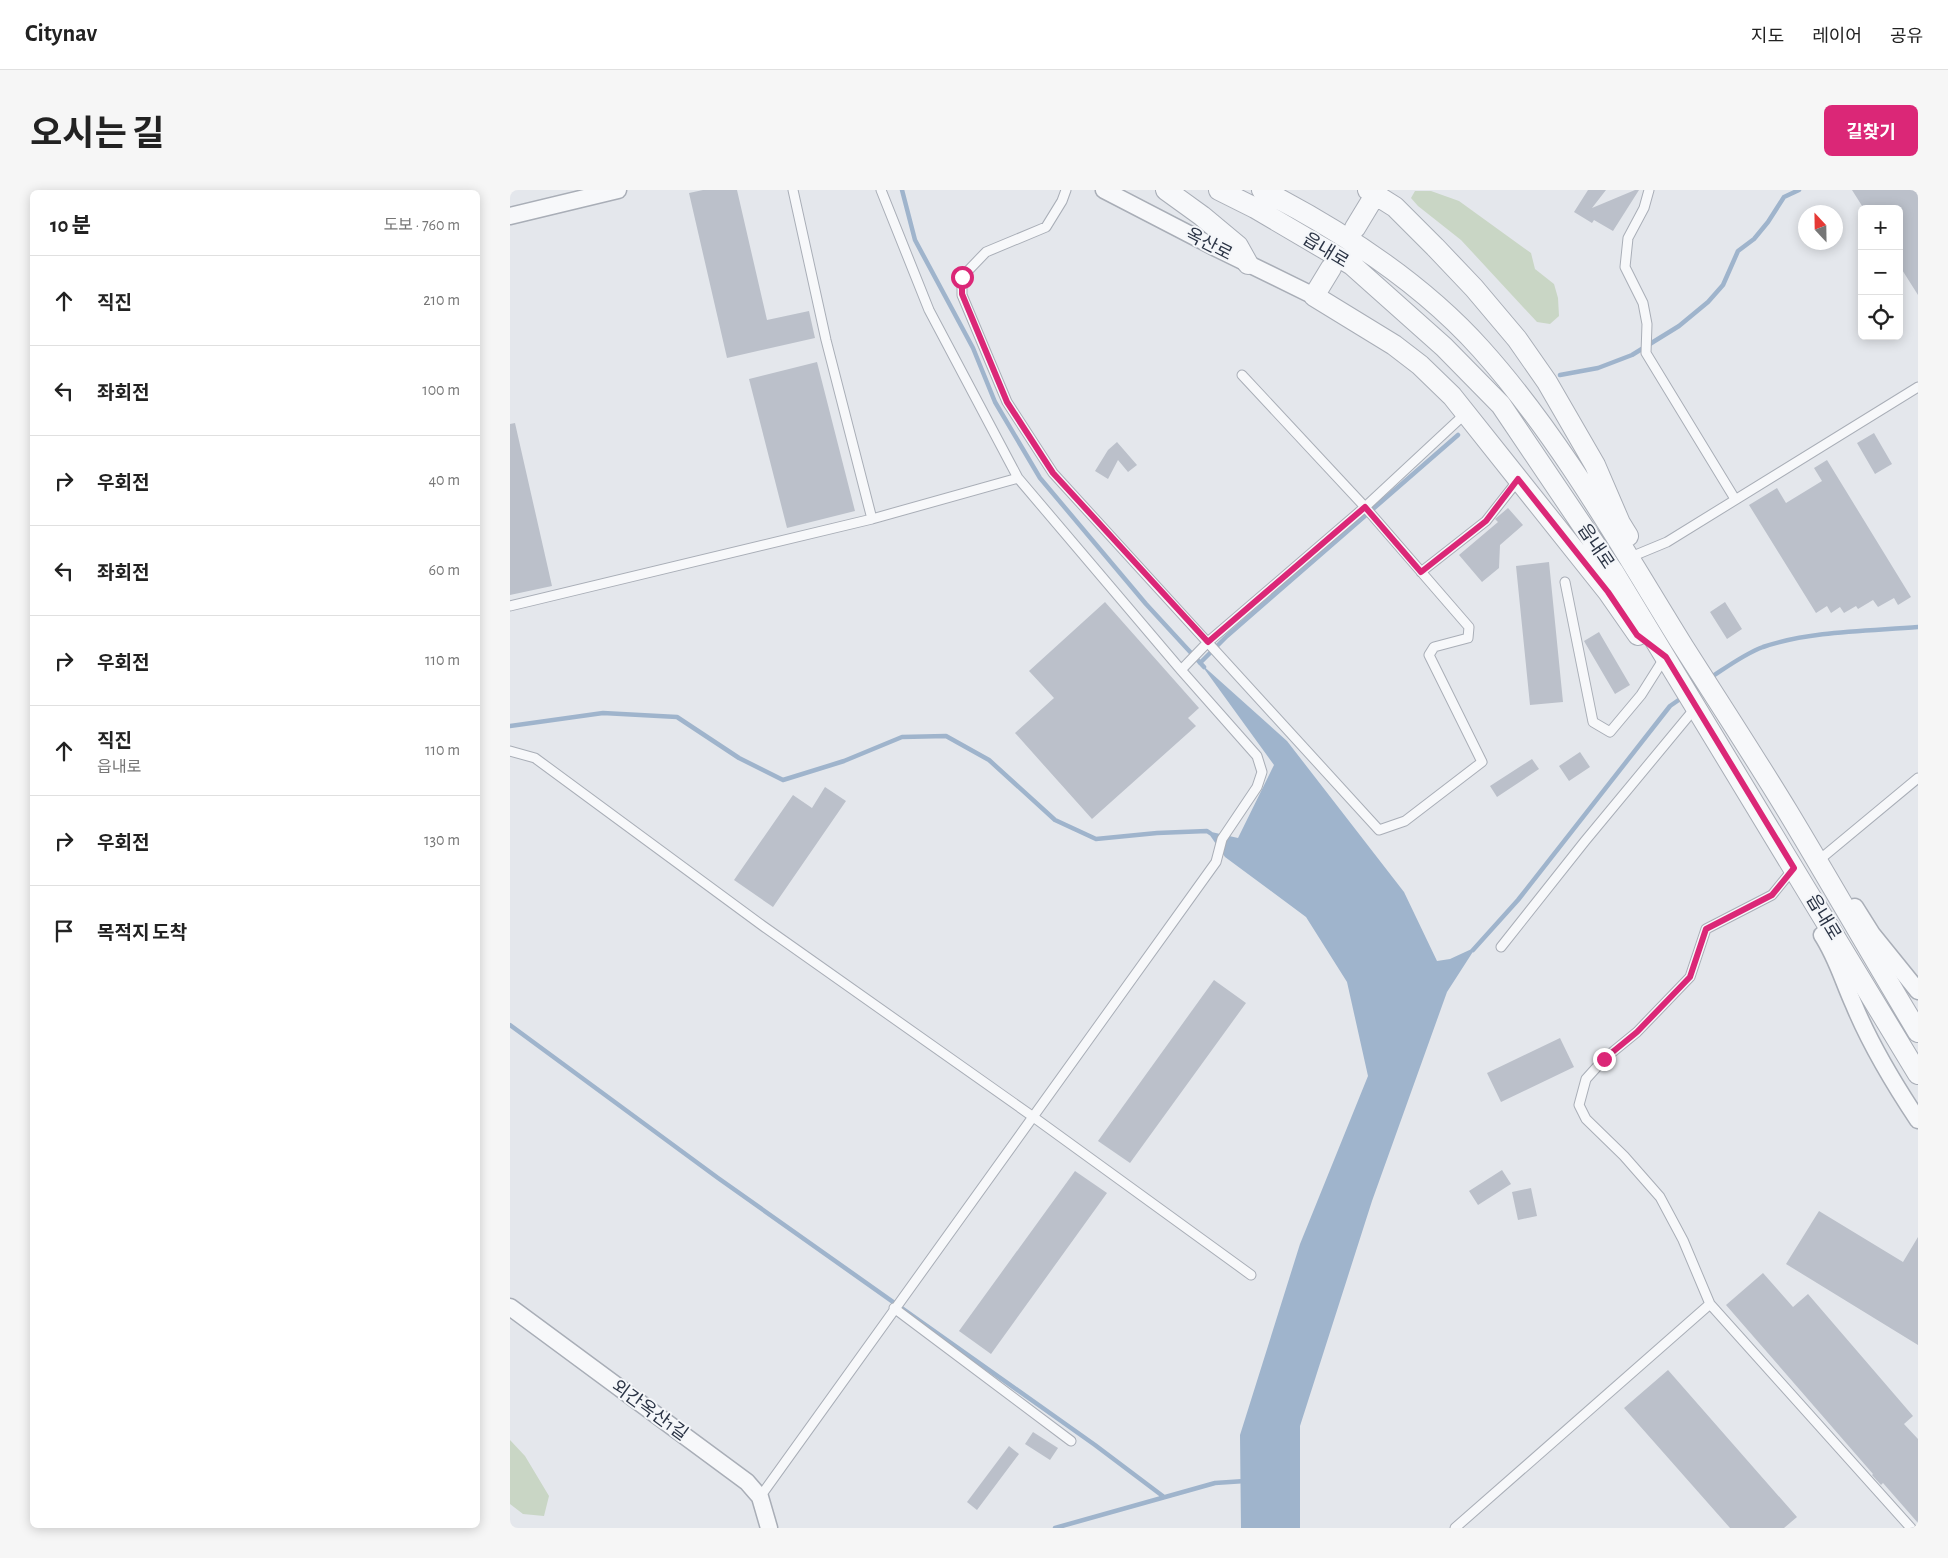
<!DOCTYPE html>
<html lang="ko">
<head>
<meta charset="utf-8">
<style>
	:root { --surface:#fff; --page:#f6f6f6; --text:#222; --muted:#767676; --line:#e0e0e0; --accent:#db2777 }
	body { margin:0; font-family:"Alegreya Sans","Noto Sans KR",sans-serif; background:var(--page); color:var(--text) }
	.controls { position:absolute; right:15px; top:15px; display:grid; overflow:hidden; border-radius:8px; box-shadow:0 2px 12px #0003 }
	.controls button { width:45px; height:45px; display:grid; place-items:center; padding:0; border:0; border-bottom:1px solid var(--line); background:var(--surface); color:var(--text); font:25px sans-serif }
	.compass { position:absolute; left:1288px; top:15px; width:45px; height:45px; border-radius:50%; background:var(--surface); box-shadow:0 2px 12px #0003; rotate:338deg }
	.stop { position:absolute; width:15px; height:15px; margin:-11px; border:4px solid #db2777; border-radius:50%; background:#fff }
	.stop.end { background:#db2777; border-color:#fff; box-shadow:0 1px 5px #0008 }
	.list { margin:0; padding:0; list-style:none }
	h2 { display:flex; justify-content:space-between; align-items:center; height:65px; margin:0; padding:0 20px; font-size:21px }
	h2 small { font-size:16px; font-weight:400; color:var(--muted) }
	.list li { display:grid; grid-template-columns:32px 1fr auto; gap:15px; align-items:center; box-sizing:border-box; height:90px; padding:0 20px; border-top:1px solid var(--line) }
	.list b { display:block; font-size:19px; white-space:nowrap }
	.list p { margin:0; font-size:16px; white-space:nowrap; color:var(--muted) }
	.list em { font-size:16px; font-style:normal; color:var(--muted) }
	.icon { flex:none; width:28px; height:28px; fill:none; stroke:currentColor; stroke-width:2; stroke-linecap:round; stroke-linejoin:round }
	.map { position:relative; flex:none; width:1408px; height:1338px; overflow:hidden; border-radius:8px }
	header { display:flex; align-items:center; gap:30px; box-sizing:border-box; height:70px; padding:0 25px; background:var(--surface); border-bottom:1px solid var(--line) }
	header strong { font-size:24px }
	nav { display:flex; gap:28px; margin-inline-start:auto; font-size:18px }
	.intro { display:flex; align-items:center; justify-content:space-between; box-sizing:border-box; height:120px; padding:0 30px }
	h1 { margin:0; font-size:35px }
	.button { padding:12px 22px; border-radius:8px; background:var(--accent); color:#fff; font-size:18px; font-weight:700 }
	main { display:flex; gap:30px; padding:0 30px }
	aside { flex:1; background:var(--surface); border-radius:8px; box-shadow:0 2px 12px #0003 }
	.map>svg:first-child { display:block }
	.green { fill:#c9d6c5 }
	.water { fill:#9fb4cc }
	.lines { fill:none; stroke-linecap:round; stroke-linejoin:round }
	.stream { stroke:#9fb4cc; stroke-width:4.5 }
	.building { fill:#bbc0ca }
	.service-casing { stroke:#a9aeb7; stroke-width:11 }
	.minor-casing { stroke:#a9aeb7; stroke-width:19 }
	.tertiary-casing { stroke:#a9aeb7; stroke-width:22 }
	.service { stroke:#f7f8fa; stroke-width:9 }
	.minor { stroke:#f7f8fa; stroke-width:16 }
	.tertiary { stroke:#f7f8fa; stroke-width:20 }
	.route { stroke:#db2777; stroke-width:6 }
	.labels { text-anchor:middle; stroke-width:4; stroke-linejoin:round; paint-order:stroke }
	.street-label { font-size:18px; fill:#2b3445; stroke:#f4f6f9 }
</style>
</head>
<body>
<header>
<strong>Citynav</strong>
<nav><a>지도</a><a>레이어</a><a>공유</a></nav>
</header>
<div class="intro"><h1>오시는 길</h1><a class="button">길찾기</a></div>
<main>
<aside>
<h2>10 분<small>도보 · 760 m</small></h2>
<ul class="list">
<li><svg class="icon" aria-label="ahead" viewBox="0 0 24 24"><path d="M12 20V5M6 11l6-6 6 6"/></svg><div><b>직진</b></div><em>210 m</em></li>
<li><svg class="icon" aria-label="left" viewBox="0 0 24 24"><path d="M17 20v-9H6M10 6l-5 5 5 5"/></svg><div><b>좌회전</b></div><em>100 m</em></li>
<li><svg class="icon" aria-label="right" viewBox="0 0 24 24"><path d="M7 20v-9h11M14 6l5 5-5 5"/></svg><div><b>우회전</b></div><em>40 m</em></li>
<li><svg class="icon" aria-label="left" viewBox="0 0 24 24"><path d="M17 20v-9H6M10 6l-5 5 5 5"/></svg><div><b>좌회전</b></div><em>60 m</em></li>
<li><svg class="icon" aria-label="right" viewBox="0 0 24 24"><path d="M7 20v-9h11M14 6l5 5-5 5"/></svg><div><b>우회전</b></div><em>110 m</em></li>
<li><svg class="icon" aria-label="ahead" viewBox="0 0 24 24"><path d="M12 20V5M6 11l6-6 6 6"/></svg><div><b>직진</b><p>읍내로</p></div><em>110 m</em></li>
<li><svg class="icon" aria-label="right" viewBox="0 0 24 24"><path d="M7 20v-9h11M14 6l5 5-5 5"/></svg><div><b>우회전</b></div><em>130 m</em></li>
<li><svg class="icon" aria-label="arrive" viewBox="0 0 24 24"><path d="M6 21V4h12l-3 4 3 4H6"/></svg><div><b>목적지 도착</b></div></li>
</ul>
</aside>
<div class="map">
<svg width="1408" height="1338" viewBox="0 0 1408 1338">
	<rect width="100%" height="100%" fill="#e4e7ec"/>
	<!-- green -->
	<path class="green" d="M905,1H921L949,11L1021,63L1025,79L1044,94L1048,108L1049,126L1040,134L1027,132L951,50L908,16L901,8Z
		M0,1250L15,1266L39,1306L34,1326L13,1324L0,1314Z"/>
	<!-- water -->
	<path class="water" d="M690,473L777,551L894,702L927,771L940,769L966,757L937,802L862,1011L790,1236V1338H731L730,1245L790,1054L858,886L837,792L796,727L715,667L697,641L728,648L764,575Z"/>
	<g class="lines">
		<!-- stream -->
		<path class="stream" d="M392,0L405,50L463,158L485,212L530,288L636,414L694,477
			M1050,185L1088,178L1122,165L1169,136L1198,112L1213,95L1228,61L1244,49L1258,32L1274,7L1289,0
			M690,473L717,446L948,245
			M1200,488C1217,477 1234,464 1253,457C1300,441 1358,441 1408,437
			M0,536L93,523L167,527L229,568L273,590L334,571L392,547L436,546L479,570L545,630L586,649L647,643L697,641L700,643
			M963,760L1008,710L1160,516L1173,507
			M0,835L208,988L585,1255L654,1307
			M545,1338L705,1293L735,1291"/>
	</g>
	<!-- building -->
	<path class="building" d="M193,0H227L257,130L299,121L305,148L217,168L179,3Z
		M1078,0H1096L1082,18L1125,0H1129L1103,41L1084,30L1082,33L1064,22Z
		M1342,0H1408V105L1389,75V19H1354Z
		M307,172L345,321L277,338L239,189Z
		M5,233L42,396L0,405V234Z
		M1364,243L1382,274L1365,284L1347,253Z
		M607,252L627,275L618,282L608,270L598,289L585,281L598,260Z
		M1317,270L1401,407L1388,415L1384,408L1368,417L1363,410L1348,419L1346,416L1334,423L1330,417L1321,423L1317,416L1306,423L1239,315L1267,298L1276,313L1312,291L1304,278Z
		M998,318L1013,335L990,355L989,378L972,392L949,365L988,332L985,329Z
		M1039,372L1053,512L1020,515L1006,376Z
		M595,412L689,518L678,528L686,536L582,629L505,543L544,508L519,481Z
		M1215,412L1232,439L1217,449L1200,422Z
		M1089,442L1120,495L1105,504L1074,451Z
		M1070,562L1080,577L1059,591L1049,576Z
		M1022,569L1029,579L987,607L980,596Z
		M315,597L336,611L263,717L224,690L283,605L302,618Z
		M704,790L736,813L620,973L588,951Z
		M1050,848L1064,877L991,912L977,883Z
		M992,980L1001,994L968,1015L959,1001Z
		M565,981L597,1003L481,1164L449,1141Z
		M1021,998L1027,1026L1008,1030L1002,1002Z
		M1309,1021L1393,1072L1408,1047V1155L1276,1074Z
		M1253,1083L1283,1117L1298,1104L1403,1226L1394,1234L1408,1249V1333L1373,1293L1371,1295L1362,1285L1363,1284L1216,1115Z
		M1158,1180L1287,1327L1274,1338H1220L1114,1218Z
		M523,1242L548,1258L540,1270L515,1254Z
		M499,1256L509,1264L467,1320L457,1312Z"/>
	<g class="lines">
		<!-- service casing -->
		<g class="service-casing">
			<path id="service" d="M283,0L316,150L362,329
				M556,0L552,11L536,37L476,62L452,87V105L497,212L543,283L869,640L895,631L972,572L919,465L924,457L958,448L959,437L855,317L732,185
				M1139,0L1134,18L1118,48L1115,77L1133,113L1137,134L1136,163L1225,309
				M1128,364L1157,352L1408,197
				M911,382L976,331L1009,289
				M1055,392L1083,532L1100,542L1131,505L1155,467
				M0,416L362,329L508,288
				M671,480L698,452L855,317L956,223
				M0,561L25,568L253,736L522,926L741,1085
				M1314,666L1408,588
				M1284,678L1262,705L1196,739L1180,787L1127,842L1094,869L1076,889L1069,915L1076,929L1114,966L1150,1007L1173,1050L1200,1114L1401,1338
				M991,757L1075,651L1186,517
				M384,1118L561,1251
				M250,1307L706,672L712,649L747,597L752,582L747,566L671,480L508,288L419,120L371,0
				M945,1338L1200,1114"/>
		</g>
		<!-- minor casing -->
		<g class="minor-casing">
			<path id="minor" d="M594,0L706,58L804,106
				M0,26L108,0
				M1345,717L1362,744L1408,801
				M1312,745C1327,768 1333,791 1344,815C1361,856 1384,894 1408,930
				M0,1117L237,1292L250,1307L259,1338"/>
		</g>
		<!-- tertiary casing -->
		<g class="tertiary-casing">
			<path id="tertiary" d="M656,0L692,26L728,56L738,74
				M709,0L745,18L842,75L934,157L991,215L1103,381L1408,884
				M752,0C832,41 911,92 971,159C1050,247 1111,356 1173,456C1208,511 1244,566 1278,622C1322,695 1364,769 1408,842
				M858,0L885,17L925,57L964,98L1007,149L1037,192L1085,275L1110,333L1118,346
				M845,38L865,5
				M821,78L804,106L884,155L910,175L942,206L1098,402L1128,445"/>
		</g>
		<!-- service -->
		<use href="#service" class="service"/>
		<!-- minor -->
		<use href="#minor" class="minor"/>
		<!-- tertiary -->
		<use href="#tertiary" class="tertiary"/>
	</g>
	<g class="lines">
		<!-- route -->
		<path class="route" d="M452,87V104L497,212L543,283L698,452L855,317L911,382L976,331L1008,289L1098,402L1127,445L1156,467L1284,678L1262,705L1196,739L1180,787L1127,842L1094,869"/>
	</g>
	<g class="labels">
		<!-- street labels -->
		<g class="street-label">
			<text transform="translate(699 54) rotate(27)" y="6">옥산로</text>
			<text transform="translate(816 60) rotate(31)" y="6">읍내로</text>
			<text transform="translate(1086 356) rotate(56)" y="6">읍내로</text>
			<text transform="translate(1314 727) rotate(59)" y="6">읍내로</text>
			<text transform="translate(140 1220) rotate(36)" y="6">외간옥산1길</text>
		</g>
	</g>
</svg>
<div class="controls">
<button>+</button>
<button>−</button>
<button><svg class="icon" aria-label="locate" viewBox="0 0 24 24"><circle cx="12" cy="12" r="6"/><path d="M12 2v4M12 18v4M2 12h4M18 12h4"/></svg></button>
</div>
<svg class="compass" viewBox="-18 -18 36 36"><path d="M0-13l5 13h-10z" fill="#e53935"/><path d="M0 13l5-13h-10z" fill="#767676"/></svg>
<div class="stop" style="left:452px;top:87px"></div>
<div class="stop end" style="left:1094px;top:869px"></div>
</div>
</main>
</body>
</html>
